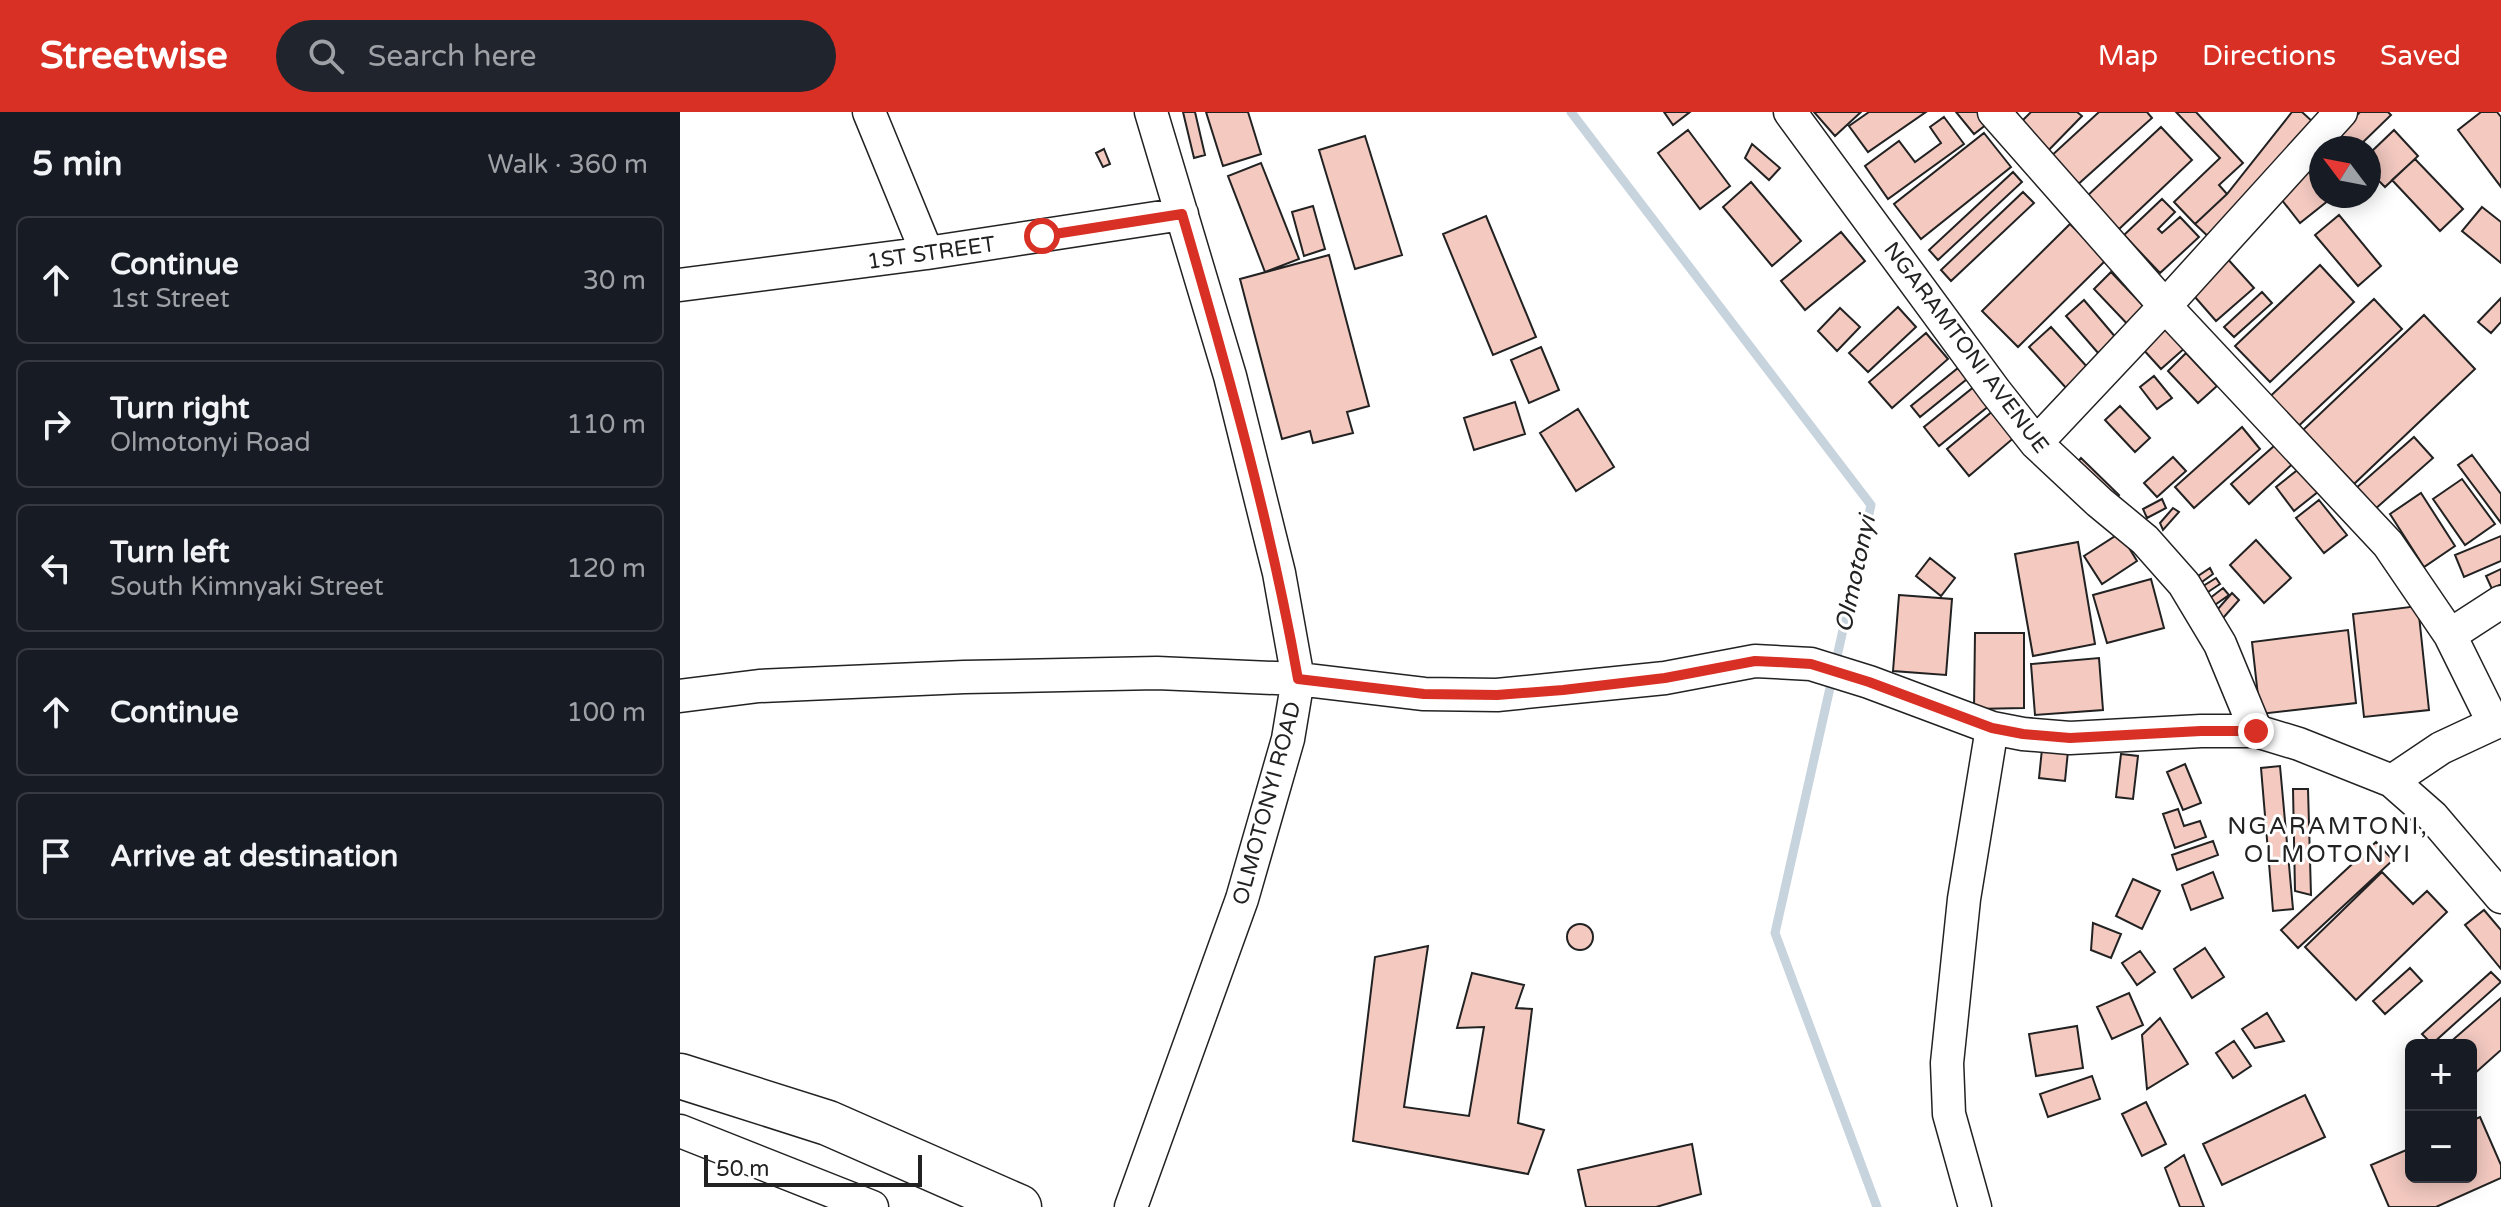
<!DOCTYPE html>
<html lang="en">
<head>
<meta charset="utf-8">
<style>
	:root { --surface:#171b24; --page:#20242c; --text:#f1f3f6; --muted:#9ea1a6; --line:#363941; --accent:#d93025 }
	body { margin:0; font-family:"Varela Round",sans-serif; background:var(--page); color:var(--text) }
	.controls { position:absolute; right:24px; bottom:24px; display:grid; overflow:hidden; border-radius:12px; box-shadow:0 4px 20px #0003 }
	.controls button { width:72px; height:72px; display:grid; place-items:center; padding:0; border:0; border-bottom:2px solid var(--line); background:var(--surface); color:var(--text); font:40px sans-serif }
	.compass { position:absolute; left:1629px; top:24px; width:72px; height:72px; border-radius:50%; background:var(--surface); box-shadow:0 4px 20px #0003; rotate:302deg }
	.scale { position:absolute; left:24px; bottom:20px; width:218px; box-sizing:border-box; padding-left:8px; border:4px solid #222; border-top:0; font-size:22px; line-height:28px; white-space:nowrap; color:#222; -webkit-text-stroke:6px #fff; paint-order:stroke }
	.stop { position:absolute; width:24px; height:24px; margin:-18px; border:6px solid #d93025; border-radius:50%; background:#fff }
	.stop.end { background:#d93025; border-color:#fff; box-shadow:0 2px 8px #0008 }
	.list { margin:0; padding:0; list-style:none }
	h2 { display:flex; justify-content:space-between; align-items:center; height:104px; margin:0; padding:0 32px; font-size:34px }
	h2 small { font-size:26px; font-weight:400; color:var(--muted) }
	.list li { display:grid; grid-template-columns:52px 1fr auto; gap:24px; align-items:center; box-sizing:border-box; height:128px; margin:0 16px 16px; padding:0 16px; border:2px solid var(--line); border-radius:12px }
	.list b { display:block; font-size:30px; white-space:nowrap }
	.list p { margin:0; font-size:26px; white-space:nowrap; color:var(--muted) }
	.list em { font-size:26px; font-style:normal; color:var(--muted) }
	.icon { flex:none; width:44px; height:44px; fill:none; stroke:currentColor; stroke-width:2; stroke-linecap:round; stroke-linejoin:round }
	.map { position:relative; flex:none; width:1821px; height:1095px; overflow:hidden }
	header { display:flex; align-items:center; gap:48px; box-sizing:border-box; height:112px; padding:0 40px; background:var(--accent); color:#fff }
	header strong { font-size:38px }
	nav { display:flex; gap:44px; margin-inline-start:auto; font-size:28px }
	.search { width:560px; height:72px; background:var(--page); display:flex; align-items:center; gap:20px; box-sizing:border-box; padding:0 28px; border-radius:44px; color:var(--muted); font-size:30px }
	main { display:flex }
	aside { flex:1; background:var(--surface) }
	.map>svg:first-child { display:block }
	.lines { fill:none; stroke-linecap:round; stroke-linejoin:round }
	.stream { stroke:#c7d3dd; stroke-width:9 }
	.building { fill:#f3c9c0; stroke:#222; stroke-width:2 }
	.minor-casing { stroke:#222; stroke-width:35 }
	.highway-casing { stroke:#222; stroke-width:47 }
	.minor { stroke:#fff; stroke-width:32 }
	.highway { stroke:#fff; stroke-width:44 }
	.route { stroke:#d93025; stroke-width:10 }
	.labels { text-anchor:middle; stroke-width:6; stroke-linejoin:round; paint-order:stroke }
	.street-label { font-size:22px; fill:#222; stroke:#fff }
	.water-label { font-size:24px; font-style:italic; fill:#222; stroke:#fff }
	.neighbourhood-label { font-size:24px; letter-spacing:2px; fill:#222; stroke:#fff }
</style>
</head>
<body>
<header>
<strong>Streetwise</strong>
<div class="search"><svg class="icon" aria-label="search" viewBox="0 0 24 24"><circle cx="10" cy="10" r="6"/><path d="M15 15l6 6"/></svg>Search here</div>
<nav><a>Map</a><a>Directions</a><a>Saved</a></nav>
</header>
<main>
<aside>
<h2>5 min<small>Walk · 360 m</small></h2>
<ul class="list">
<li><svg class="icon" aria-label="ahead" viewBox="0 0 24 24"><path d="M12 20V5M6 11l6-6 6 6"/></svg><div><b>Continue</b><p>1st Street</p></div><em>30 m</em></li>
<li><svg class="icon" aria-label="right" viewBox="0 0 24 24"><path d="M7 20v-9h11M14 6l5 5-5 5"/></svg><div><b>Turn right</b><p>Olmotonyi Road</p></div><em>110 m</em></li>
<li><svg class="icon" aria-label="left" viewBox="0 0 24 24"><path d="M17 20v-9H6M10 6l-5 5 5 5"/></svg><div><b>Turn left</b><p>South Kimnyaki Street</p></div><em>120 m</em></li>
<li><svg class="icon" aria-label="ahead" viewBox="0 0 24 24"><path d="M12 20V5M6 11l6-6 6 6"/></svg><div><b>Continue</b></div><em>100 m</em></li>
<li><svg class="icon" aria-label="arrive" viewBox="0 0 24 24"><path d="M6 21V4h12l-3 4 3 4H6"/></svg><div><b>Arrive at destination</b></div></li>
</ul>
</aside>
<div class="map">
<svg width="1821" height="1095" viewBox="0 0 1821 1095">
	<rect width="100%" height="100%" fill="#fff"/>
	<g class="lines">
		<!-- stream -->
		<path class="stream" d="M891,0L1191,393L1095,821L1197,1095"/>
	</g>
	<!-- building -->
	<path class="building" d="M503,0H515L525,43L514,46Z
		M526,0H568L581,42L543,54Z
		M984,0H1010L993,13Z
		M1134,0H1181L1155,24Z
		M1189,0H1246L1188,40L1169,14Z
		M1276,0H1298L1307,12L1294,22Z
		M1351,0H1397L1402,4L1362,45L1334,17Z
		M1419,0H1467L1472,6L1395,75L1369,46Z
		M1496,0H1516L1563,51L1539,73L1547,82L1515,112L1494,90L1540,46Z
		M1612,0H1622L1634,11L1534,130L1515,112L1547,82Z
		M1680,0H1708L1711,3L1677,36H1673L1659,21Z
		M1801,0H1817L1821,5V75L1778,18Z
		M1264,5L1284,32L1208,87L1185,54L1219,29L1235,50L1261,31L1250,15Z
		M1481,15L1512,48L1437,119L1406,85Z
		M1008,18L1050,74L1020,97L978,41Z
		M1714,18L1738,44L1705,75L1689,59V42Z
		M1304,21L1331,55L1241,127L1214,92Z
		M685,24L722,143L675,157L639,38Z
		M1072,32L1100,56L1089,68L1065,46Z
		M424,37L430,52L423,55L416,41Z
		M1641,40V84H1654L1620,111L1594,78Z
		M1735,47L1783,97L1760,119L1712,68Z
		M581,51L619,147L585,160L548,64Z
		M1333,60L1342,70L1258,148L1249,138Z
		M1071,70L1121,129L1092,154L1043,95Z
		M1343,80L1354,91L1271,169L1261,158Z
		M1482,87L1495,100L1478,117L1482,121L1500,105L1519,125L1480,161L1444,123Z
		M633,94L645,137L624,144L612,100Z
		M1802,95L1821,110V151L1782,119Z
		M1659,103L1701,154L1678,174L1635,123Z
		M806,104L856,225L813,243L763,122Z
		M1390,112L1426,148L1338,235L1302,199Z
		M1161,120L1185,149L1125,198L1101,169Z
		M649,143L689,294L667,300L673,321L633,331L630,319L602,327L560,167Z
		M1545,144L1574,176L1536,209L1508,177Z
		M1640,153L1674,190L1590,270L1555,234Z
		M1431,160L1470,201L1453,218L1414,177Z
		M1582,180L1592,191L1554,225L1544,215Z
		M1821,186V210L1811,221L1798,210Z
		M1694,187L1722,217L1611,321L1583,291Z
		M1404,188L1437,227L1419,242L1386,204Z
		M1218,195L1236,215L1188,260L1169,241Z
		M1160,196L1180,215L1157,239L1138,219Z
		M1744,203L1795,257L1674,372L1623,318Z
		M1486,213L1506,235L1481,257L1461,235Z
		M1371,215L1409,257L1387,277L1349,235Z
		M1246,221L1268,247L1212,296L1189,270Z
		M861,235L879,278L849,291L831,248Z
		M1506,241L1537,274L1518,291L1488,259Z
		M1278,256L1287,267L1240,305L1231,294Z
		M1474,264L1492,286L1477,297L1460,275Z
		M1295,274L1310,293L1259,334L1244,315Z
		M835,290L845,322L794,338L784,306Z
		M1440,294L1470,326L1455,340L1425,308Z
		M898,297L934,355L896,379L860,321Z
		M1314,298L1336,324L1289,364L1267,337Z
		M1562,315L1580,337L1514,396L1495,375Z
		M1734,325L1753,346L1694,398L1675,377Z
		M1602,327L1619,346L1569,392L1551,372Z
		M1792,343L1821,382V411L1778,353Z
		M1493,345L1506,359L1477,385L1464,371Z
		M1401,346L1439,383L1433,390L1395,353Z
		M1620,356L1639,379L1614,399L1596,375Z
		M1782,367L1815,412L1785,433L1753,387Z
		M1741,381L1775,434L1744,455L1710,402Z
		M1482,387L1486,396L1467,406L1463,397Z
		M1639,388L1667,423L1644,441L1616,406Z
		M1493,396L1499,400L1483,418L1480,411Z
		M1440,421L1457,449L1422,472L1404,444Z
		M1821,424V449L1784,465L1775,443Z
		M1576,428L1611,466L1584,491L1550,453Z
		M1398,430L1415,532L1353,544L1335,442Z
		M1250,446L1275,466L1261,484L1236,464Z
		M1530,456L1533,462L1519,472L1515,466Z
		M1821,457V472L1812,477L1806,464Z
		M1536,466L1540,472L1525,482L1520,476Z
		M1471,467L1484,516L1427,531L1413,483Z
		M1543,476L1549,483L1529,497L1525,490Z
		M1552,481L1559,488L1536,514L1529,507Z
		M1219,483L1272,487L1266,563L1213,559Z
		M1738,494L1749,598L1684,605L1673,502Z
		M1668,518L1676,591L1580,602L1572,530Z
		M1295,521H1344V596L1294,597Z
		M1419,546L1423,598L1355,603L1351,552Z
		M1362,637L1388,639L1385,669L1359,666Z
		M1441,642L1458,644L1453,687L1436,685Z
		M1505,652L1521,691L1503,698L1487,660Z
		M1600,654L1613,797L1593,799L1581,656Z
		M1613,677H1628L1631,783L1615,779Z
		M1498,697L1504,714L1520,709L1526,725L1495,736L1483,702Z
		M1533,729L1538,743L1497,758L1492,743Z
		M1696,730L1713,748L1618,836L1601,818Z
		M1533,760L1543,786L1511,798L1502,773Z
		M1702,760L1733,792L1747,779L1767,800L1676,888L1625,835Z
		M1453,767L1480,779L1462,817L1436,804Z
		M1804,798L1821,818V857L1785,813Z
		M1413,811L1441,822L1431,846L1411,838Z
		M887 825a13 13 0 1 1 26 0a13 13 0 1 1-26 0Z
		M748,834L724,995L789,1004L804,915L777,916L792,861L844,873L836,896L852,897L838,1011L864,1018L848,1062L673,1029L695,845Z
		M1525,836L1544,865L1512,886L1494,857Z
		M1460,839L1475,860L1457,873L1442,851Z
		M1730,856L1742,869L1705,902L1693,889Z
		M1811,860L1821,870L1752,932L1742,922Z
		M1449,881L1463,913L1432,927L1417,895Z
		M1821,886V938L1794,962L1791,958V933L1768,932Z
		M1587,901L1604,929L1575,936L1562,917Z
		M1480,906L1508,952L1467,977L1462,923Z
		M1397,914L1403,956L1356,964L1349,922Z
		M1554,929L1571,954L1553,966L1536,941Z
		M1412,964L1420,987L1368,1005L1360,982Z
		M1625,983L1645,1025L1542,1073L1523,1032Z
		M1466,990L1486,1032L1462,1044L1442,1002Z
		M1800,1005L1821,1053V1066L1756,1095H1709L1691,1053L1731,1036V1065H1791V1009Z
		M1012,1032L1021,1082L976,1095H906L898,1058Z
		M1504,1043L1524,1095H1500L1485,1056Z"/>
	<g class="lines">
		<!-- minor casing -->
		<g class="minor-casing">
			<path id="minor" d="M189,0L247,141
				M1110,0L1315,279L1356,331L1419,390L1465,428L1504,472L1540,532L1576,619
				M1314,0L1485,194L1708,432L1770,523L1813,610
				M0,173L247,141L502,102
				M1356,331L1485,194L1661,0
				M1770,523L1821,490
				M0,584L79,574L284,565L477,561L618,567L744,582L817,583L985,566L1075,549L1131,552L1189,570L1312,616L1343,622L1390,626L1521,619H1576L1619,632L1712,669L1753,705L1821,785
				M1712,669L1761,636L1821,608
				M0,1019L192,1095
				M451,1095L562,787L608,627L618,567L599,461L550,264L471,0
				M1295,1095L1269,1002L1267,951L1284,787L1312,616"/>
		</g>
		<!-- highway casing -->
		<g class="highway-casing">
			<path id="highway" d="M0,964L148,1011L339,1095"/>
		</g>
		<!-- minor -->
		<use href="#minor" class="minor"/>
		<!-- highway -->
		<use href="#highway" class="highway"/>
	</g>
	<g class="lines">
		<!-- route -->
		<path class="route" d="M362,124L502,102C547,256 590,409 618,567L744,582L817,583L883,578L985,566L1075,549L1096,550L1131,552L1189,570L1312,616L1343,622L1390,626L1521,619H1576"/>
	</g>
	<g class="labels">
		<!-- street labels -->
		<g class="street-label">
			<text transform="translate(251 140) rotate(-8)" y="8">1ST STREET</text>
			<text transform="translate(1287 235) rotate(53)" y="8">NGARAMTONI AVENUE</text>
			<text transform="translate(586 691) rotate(-75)" y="8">OLMOTONYI ROAD</text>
		</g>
		<!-- water labels -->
		<g class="water-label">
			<text transform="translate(1175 462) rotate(-78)" y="8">Olmotonyi</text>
		</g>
		<!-- neighbourhood labels -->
		<g class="neighbourhood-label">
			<text x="1648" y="722">NGARAMTONI,<tspan x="1648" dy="28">OLMOTONYI</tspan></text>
		</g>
	</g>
</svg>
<div class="controls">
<button>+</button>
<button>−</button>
</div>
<svg class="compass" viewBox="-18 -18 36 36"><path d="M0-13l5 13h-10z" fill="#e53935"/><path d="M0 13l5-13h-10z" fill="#9ea1a6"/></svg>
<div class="scale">50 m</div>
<div class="stop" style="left:362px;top:124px"></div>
<div class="stop end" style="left:1576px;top:619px"></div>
</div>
</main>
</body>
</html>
